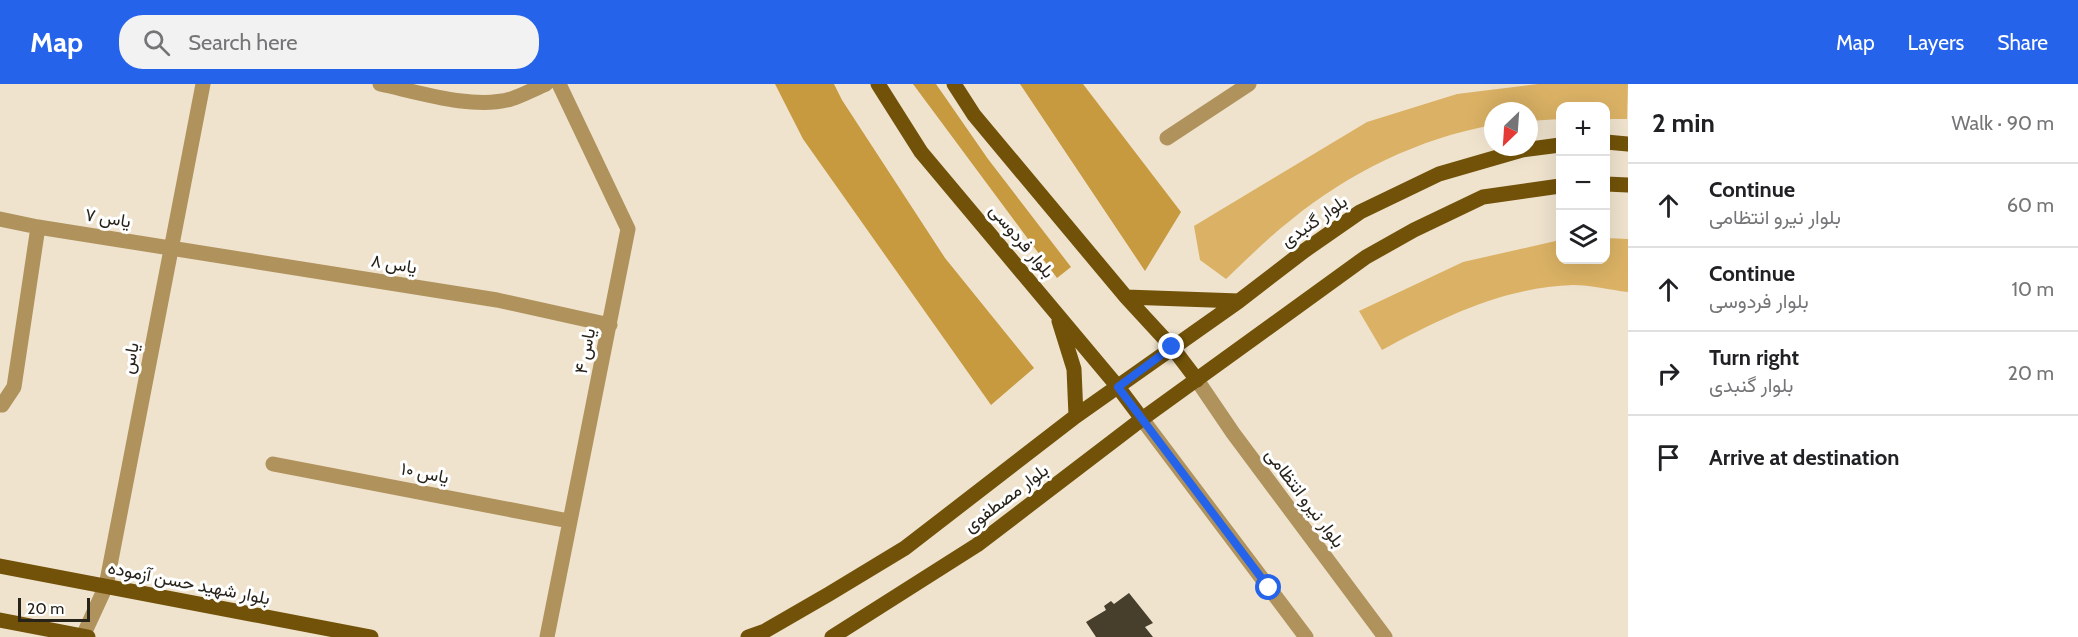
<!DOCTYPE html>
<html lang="en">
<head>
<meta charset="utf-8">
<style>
	:root { --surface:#fff; --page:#f2f2f2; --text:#202124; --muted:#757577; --line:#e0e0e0; --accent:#2563eb }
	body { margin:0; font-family:Cabin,Vazirmatn,sans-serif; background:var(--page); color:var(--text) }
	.controls { position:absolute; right:18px; top:18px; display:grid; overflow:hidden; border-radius:12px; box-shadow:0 6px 24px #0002 }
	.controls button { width:54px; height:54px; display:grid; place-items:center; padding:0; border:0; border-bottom:2px solid var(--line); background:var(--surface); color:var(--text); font:30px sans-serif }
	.compass { position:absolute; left:1484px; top:18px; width:54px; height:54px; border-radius:50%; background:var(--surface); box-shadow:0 6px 24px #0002; rotate:205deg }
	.scale { position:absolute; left:18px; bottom:15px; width:72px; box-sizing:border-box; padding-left:6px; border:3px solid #27231b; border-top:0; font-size:16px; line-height:21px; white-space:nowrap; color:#27231b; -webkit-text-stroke:4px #fff; paint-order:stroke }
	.stop { position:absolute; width:18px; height:18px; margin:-14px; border:4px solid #2563eb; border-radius:50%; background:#fff }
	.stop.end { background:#2563eb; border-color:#fff; box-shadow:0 2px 6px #0008 }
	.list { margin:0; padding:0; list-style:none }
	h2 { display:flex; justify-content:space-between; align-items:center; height:78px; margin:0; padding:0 24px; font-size:26px }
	h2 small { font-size:20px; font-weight:400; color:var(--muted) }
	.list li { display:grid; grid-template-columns:39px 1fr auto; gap:18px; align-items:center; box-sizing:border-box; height:84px; padding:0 24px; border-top:2px solid var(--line) }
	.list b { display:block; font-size:22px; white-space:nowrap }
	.list p { margin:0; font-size:20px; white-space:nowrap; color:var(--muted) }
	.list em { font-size:20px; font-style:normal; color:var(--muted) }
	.icon { flex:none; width:33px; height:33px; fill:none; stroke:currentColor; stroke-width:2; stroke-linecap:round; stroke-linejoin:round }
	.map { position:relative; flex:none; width:1628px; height:553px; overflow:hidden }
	header { display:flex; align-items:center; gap:36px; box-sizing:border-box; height:84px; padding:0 30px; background:var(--accent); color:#fff }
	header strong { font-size:28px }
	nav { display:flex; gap:33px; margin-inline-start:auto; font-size:21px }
	.search { width:420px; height:54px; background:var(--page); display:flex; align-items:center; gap:15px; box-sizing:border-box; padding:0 21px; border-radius:24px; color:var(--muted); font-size:22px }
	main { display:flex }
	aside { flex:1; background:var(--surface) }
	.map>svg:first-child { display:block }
	.green { fill:#dbb265 }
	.forest { fill:#c79a40 }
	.building { fill:#473e2c }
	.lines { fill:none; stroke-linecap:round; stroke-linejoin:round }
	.minor { stroke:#b0925c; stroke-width:15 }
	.major { stroke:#715208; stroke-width:15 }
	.route { stroke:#2563eb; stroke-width:8 }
	.labels { text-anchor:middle; stroke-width:6; stroke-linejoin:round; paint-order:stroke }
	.street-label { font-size:18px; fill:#27231b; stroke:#fff }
</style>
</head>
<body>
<header>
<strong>Map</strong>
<div class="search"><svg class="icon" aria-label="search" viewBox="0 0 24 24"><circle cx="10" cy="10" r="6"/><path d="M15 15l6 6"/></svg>Search here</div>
<nav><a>Map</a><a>Layers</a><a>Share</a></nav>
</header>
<main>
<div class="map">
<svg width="1628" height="553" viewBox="0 0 1628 553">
	<rect width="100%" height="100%" fill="#efe3ce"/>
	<!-- green -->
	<path class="green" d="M1538,0H1628L1627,35H1606V22H1560V35L1529,37V27H1493V41C1420,54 1348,89 1291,136C1268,154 1247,175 1226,195L1200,176L1194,142L1367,38L1457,10Z
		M1606,154L1628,155V208C1610,206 1591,201 1573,201C1504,203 1441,234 1382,266L1359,227L1463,178L1560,156V176H1606Z"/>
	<!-- forest -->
	<path class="forest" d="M775,0H834L842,16L945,174L1034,284L991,321L803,55Z
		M913,0H936L988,75L1071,183L1057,194Z
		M1020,0H1083L1181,128L1145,187Z"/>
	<!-- building -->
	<path class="building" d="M1129,509L1153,539L1145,543L1153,553H1096L1086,538L1106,526L1104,522L1111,517L1114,520Z"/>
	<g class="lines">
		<!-- minor -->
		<path class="minor" d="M380,0C418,8 473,26 511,15C523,11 534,5 546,0
			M1167,54L1249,0
			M0,135L38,143L497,216L610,241
			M1197,296L1233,349L1385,553
			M0,321H2L14,303L38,143
			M1142,335L1306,553
			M273,380L569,437
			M83,552L106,502L203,0
			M547,553L628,145L559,0"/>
		<!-- major -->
		<path class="major" d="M878,0L921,68L1118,303L1142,335
			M954,0L974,31L1126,213L1172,263L1197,296
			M1606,58L1628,60
			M1606,100L1628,101
			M1126,213L1239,217
			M1059,237L1074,285L1076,332
			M0,482L371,553
			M0,536L88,553
			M748,553L765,547L829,510L905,464L1076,332L1239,217L1304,167L1360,128L1439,90L1522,66L1560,61
			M832,553L977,461L1142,335L1366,173L1414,146L1483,113L1560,102"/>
	</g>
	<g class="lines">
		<!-- route -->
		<path class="route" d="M1172,263L1118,303L1269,504"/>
	</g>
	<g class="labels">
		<!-- street labels -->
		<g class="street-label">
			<text transform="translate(108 134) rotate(9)" y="6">یاس ۷</text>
			<text transform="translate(1314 137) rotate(-35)" y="6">بلوار گنبدی</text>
			<text transform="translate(1022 157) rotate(50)" y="6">بلوار فردوسی</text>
			<text transform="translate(394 180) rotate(9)" y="6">یاس ۸</text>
			<text transform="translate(585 267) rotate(-79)" y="6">یاس ۴</text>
			<text transform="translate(130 274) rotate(-79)" y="6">یاس</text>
			<text transform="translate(425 389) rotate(11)" y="6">یاس ۱۰</text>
			<text transform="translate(1006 414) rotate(-37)" y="6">بلوار مصطفوی</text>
			<text transform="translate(1305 414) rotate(53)" y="6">بلوار نیرو انتظامی</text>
			<text transform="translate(189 499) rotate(11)" y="6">بلوار شهید حسن آزموده</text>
		</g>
	</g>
</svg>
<div class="controls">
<button>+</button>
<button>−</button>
<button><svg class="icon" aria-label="layers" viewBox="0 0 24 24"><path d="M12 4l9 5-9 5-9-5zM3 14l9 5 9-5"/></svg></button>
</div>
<svg class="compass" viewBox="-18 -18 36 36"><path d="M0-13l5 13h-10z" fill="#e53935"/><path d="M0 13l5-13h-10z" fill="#757577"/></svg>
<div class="scale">20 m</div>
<div class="stop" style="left:1269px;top:504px"></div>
<div class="stop end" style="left:1172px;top:263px"></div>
</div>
<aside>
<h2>2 min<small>Walk · 90 m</small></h2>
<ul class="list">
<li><svg class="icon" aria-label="ahead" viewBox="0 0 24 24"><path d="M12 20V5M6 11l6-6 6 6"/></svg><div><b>Continue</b><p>بلوار نیرو انتظامی</p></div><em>60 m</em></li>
<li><svg class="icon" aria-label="ahead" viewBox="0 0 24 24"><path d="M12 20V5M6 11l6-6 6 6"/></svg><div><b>Continue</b><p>بلوار فردوسی</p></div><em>10 m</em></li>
<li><svg class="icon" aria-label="right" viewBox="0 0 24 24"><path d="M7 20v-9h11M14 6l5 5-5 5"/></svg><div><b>Turn right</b><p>بلوار گنبدی</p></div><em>20 m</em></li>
<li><svg class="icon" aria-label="arrive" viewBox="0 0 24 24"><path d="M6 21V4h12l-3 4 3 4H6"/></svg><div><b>Arrive at destination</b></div></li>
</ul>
</aside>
</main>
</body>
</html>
